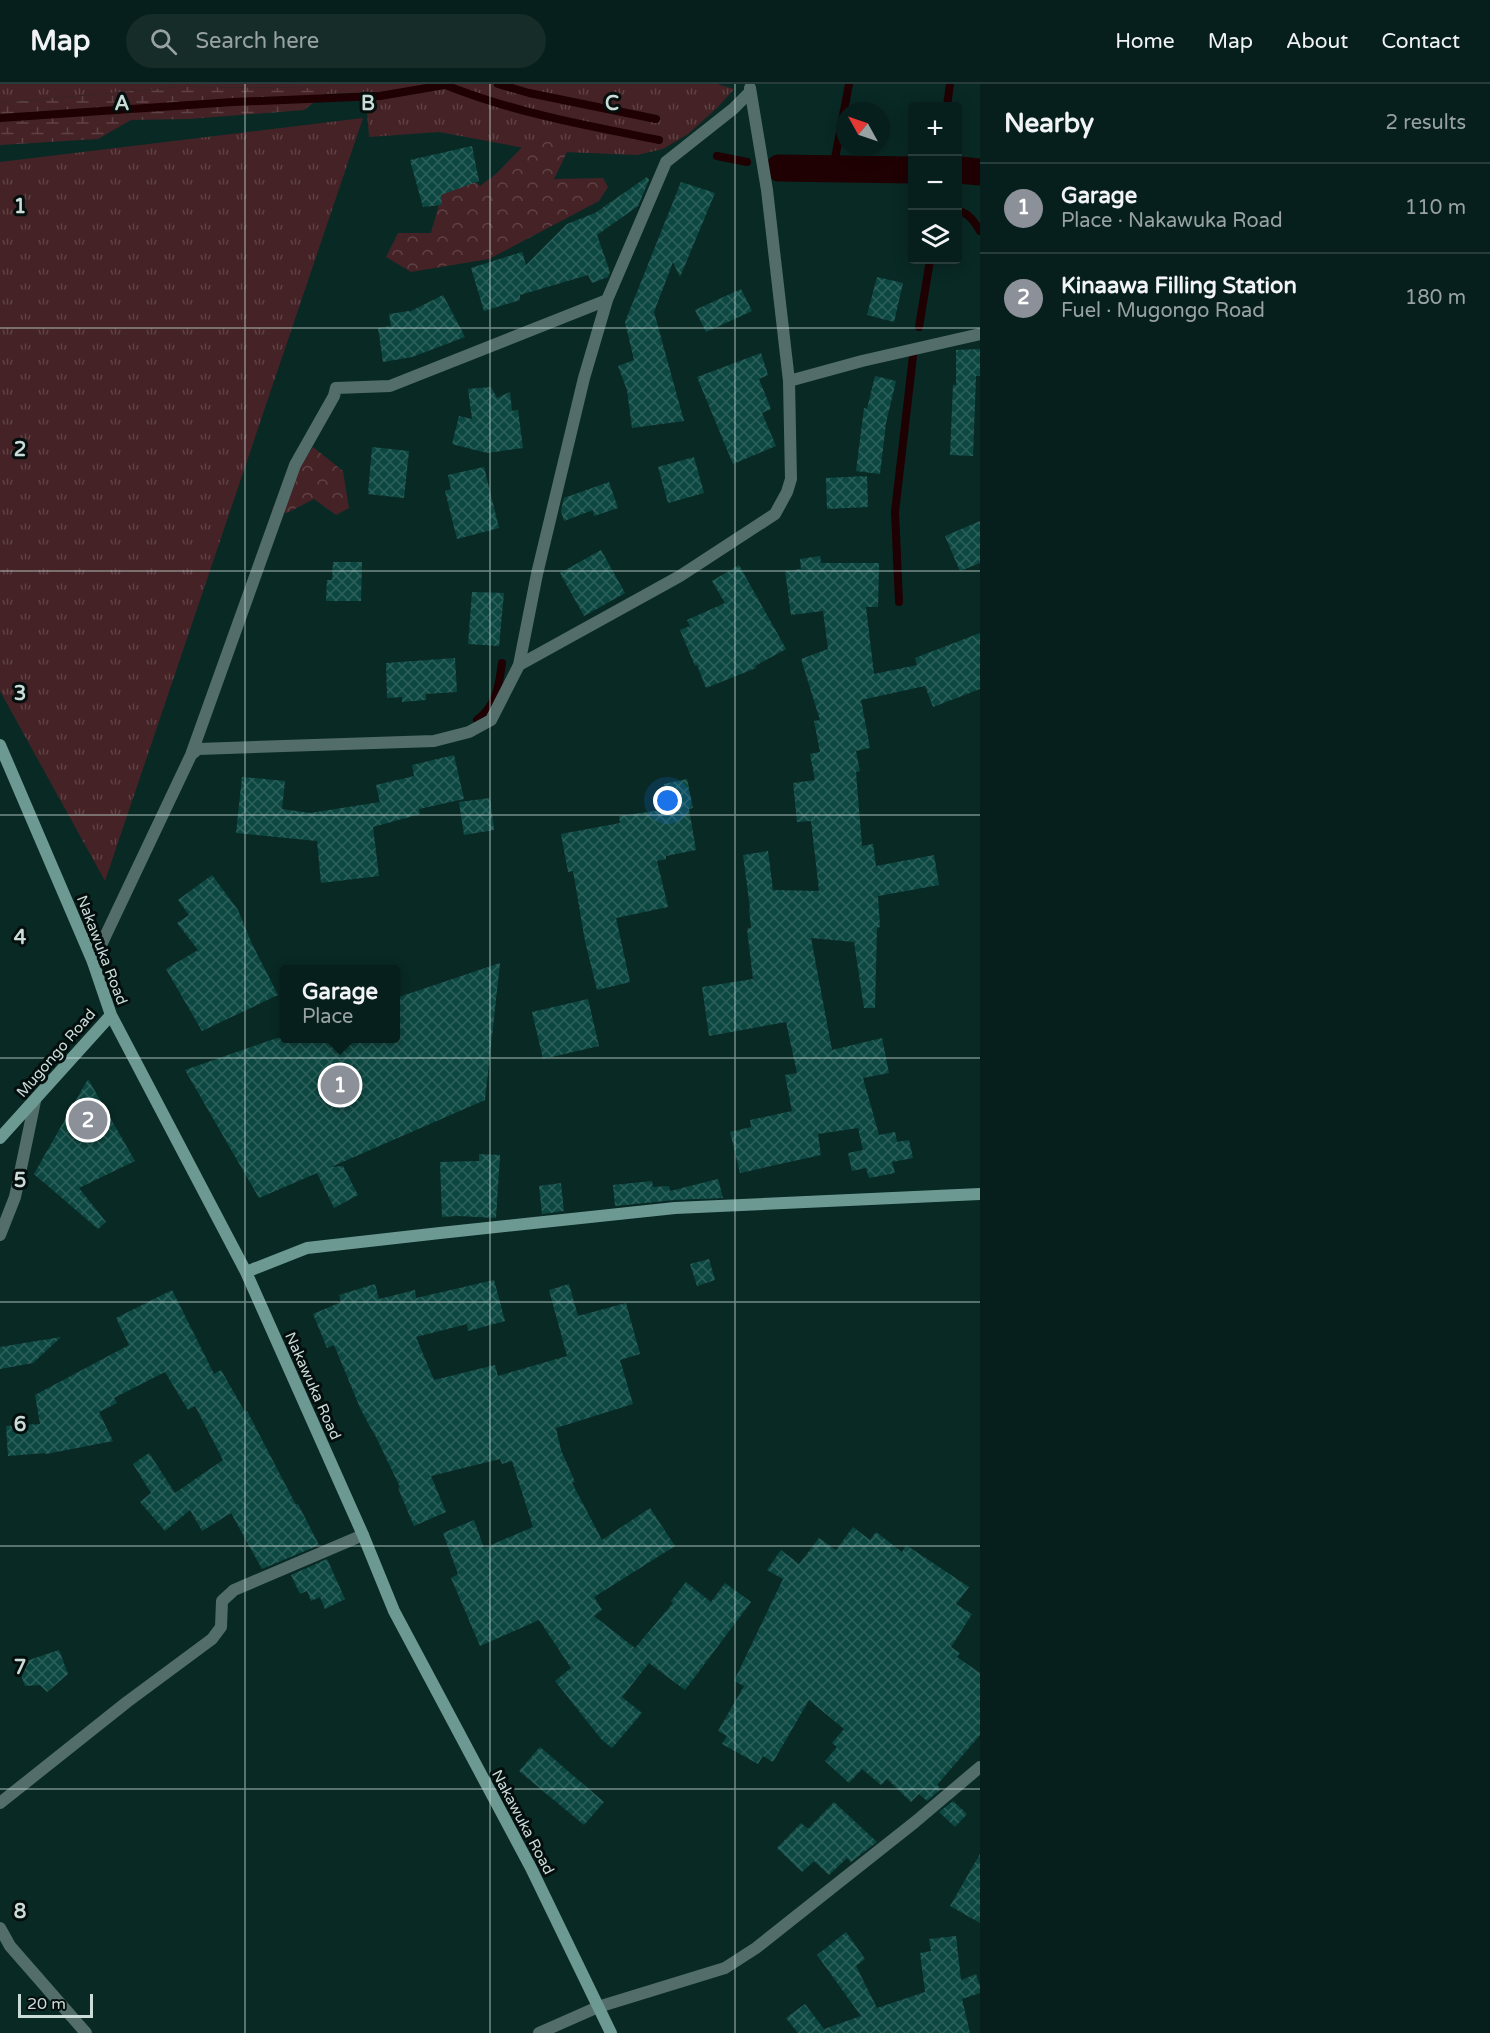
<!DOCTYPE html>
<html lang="en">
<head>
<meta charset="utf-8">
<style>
	:root { --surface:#071f1c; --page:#152c29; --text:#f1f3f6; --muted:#98a2a3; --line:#283d3b; --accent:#8c9099 }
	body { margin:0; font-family:"Varela Round",sans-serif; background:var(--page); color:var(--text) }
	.controls { position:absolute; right:18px; top:18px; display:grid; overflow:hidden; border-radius:6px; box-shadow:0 3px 15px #0003 }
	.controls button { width:54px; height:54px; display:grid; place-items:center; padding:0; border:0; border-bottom:2px solid var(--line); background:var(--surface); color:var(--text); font:30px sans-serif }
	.compass { position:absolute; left:836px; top:18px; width:54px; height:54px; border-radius:50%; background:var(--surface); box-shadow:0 3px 15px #0003; rotate:310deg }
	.scale { position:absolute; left:18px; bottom:15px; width:75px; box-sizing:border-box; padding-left:6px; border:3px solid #cadbd8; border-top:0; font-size:16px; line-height:21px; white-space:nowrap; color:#cadbd8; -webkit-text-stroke:4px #040f0d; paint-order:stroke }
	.you { position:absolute; left:668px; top:717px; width:21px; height:21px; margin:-15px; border:4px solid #fff; border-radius:50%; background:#1a73e8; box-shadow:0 0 0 9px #1a73e833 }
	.badge { display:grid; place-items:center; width:39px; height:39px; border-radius:50%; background:var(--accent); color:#fff; font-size:20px; font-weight:700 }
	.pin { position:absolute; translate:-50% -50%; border:3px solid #fff; box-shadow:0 2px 6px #0006 }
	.popup { position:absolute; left:280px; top:881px; width:120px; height:78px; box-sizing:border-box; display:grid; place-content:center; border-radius:6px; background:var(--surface); filter:drop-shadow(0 2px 4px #0005); font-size:20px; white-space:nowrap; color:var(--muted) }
	.popup b { font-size:22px; color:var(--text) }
	.popup::after { content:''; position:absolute; left:50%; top:100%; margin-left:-12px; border:12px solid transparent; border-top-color:var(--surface) }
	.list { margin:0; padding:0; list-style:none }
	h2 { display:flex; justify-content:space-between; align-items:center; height:78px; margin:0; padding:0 24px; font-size:26px }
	h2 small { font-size:20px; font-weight:400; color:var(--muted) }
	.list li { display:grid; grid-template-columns:39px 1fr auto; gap:18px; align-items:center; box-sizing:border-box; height:90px; padding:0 24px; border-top:2px solid var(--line) }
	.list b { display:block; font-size:22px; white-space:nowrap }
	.list p { margin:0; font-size:20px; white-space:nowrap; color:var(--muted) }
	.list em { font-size:20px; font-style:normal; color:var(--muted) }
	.icon { flex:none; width:33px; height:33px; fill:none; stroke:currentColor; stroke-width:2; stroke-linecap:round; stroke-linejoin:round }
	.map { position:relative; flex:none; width:980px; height:1949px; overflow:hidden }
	header { display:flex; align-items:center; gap:36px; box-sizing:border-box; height:84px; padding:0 30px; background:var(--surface); border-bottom:2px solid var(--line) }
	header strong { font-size:28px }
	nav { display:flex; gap:33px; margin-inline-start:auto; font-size:21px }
	.search { width:420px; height:54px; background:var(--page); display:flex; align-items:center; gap:15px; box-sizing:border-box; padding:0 21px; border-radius:33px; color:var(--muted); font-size:22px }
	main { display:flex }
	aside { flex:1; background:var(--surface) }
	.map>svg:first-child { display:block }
	.grass { fill:url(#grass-tufts) }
	.forest { fill:url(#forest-crowns) }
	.wetland { fill:url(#wetland-marsh) }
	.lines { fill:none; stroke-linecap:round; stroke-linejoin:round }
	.stream { stroke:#1f0003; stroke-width:8 }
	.canal { stroke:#1f0003; stroke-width:27 }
	.building { fill:url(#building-cross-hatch) }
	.street { stroke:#536e6a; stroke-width:12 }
	.secondary { stroke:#6d9993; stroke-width:12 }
	.grid { fill:none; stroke:#cadbd8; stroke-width:1.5; stroke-opacity:0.55 }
	.labels { text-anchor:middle; stroke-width:6; stroke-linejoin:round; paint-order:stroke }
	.street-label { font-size:15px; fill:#cadbd8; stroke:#040f0d }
	.grid-label { font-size:20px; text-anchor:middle; font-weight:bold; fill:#cadbd8; stroke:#040f0d; stroke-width:6; stroke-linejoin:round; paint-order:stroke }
</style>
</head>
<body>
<header>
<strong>Map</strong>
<div class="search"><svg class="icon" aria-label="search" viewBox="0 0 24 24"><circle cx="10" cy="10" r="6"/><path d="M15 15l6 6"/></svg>Search here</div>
<nav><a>Home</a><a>Map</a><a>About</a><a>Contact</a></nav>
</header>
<main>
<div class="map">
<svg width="980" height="1949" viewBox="0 0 980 1949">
	<defs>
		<pattern id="grass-tufts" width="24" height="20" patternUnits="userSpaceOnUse" patternTransform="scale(1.5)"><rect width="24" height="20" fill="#452226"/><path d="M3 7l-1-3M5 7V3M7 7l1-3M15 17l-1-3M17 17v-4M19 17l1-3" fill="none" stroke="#5e4245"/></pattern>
		<pattern id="forest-crowns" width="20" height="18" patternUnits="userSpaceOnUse" patternTransform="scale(1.5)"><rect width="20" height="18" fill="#452226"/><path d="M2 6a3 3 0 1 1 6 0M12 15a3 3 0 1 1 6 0" fill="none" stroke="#5e4245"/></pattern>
		<pattern id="wetland-marsh" width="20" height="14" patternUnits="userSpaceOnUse" patternTransform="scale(1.5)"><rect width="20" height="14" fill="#452226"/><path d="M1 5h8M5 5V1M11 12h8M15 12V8" fill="none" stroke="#5e4245"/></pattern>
		<pattern id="building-cross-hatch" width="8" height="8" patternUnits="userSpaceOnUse" patternTransform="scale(1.5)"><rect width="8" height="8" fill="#0d4741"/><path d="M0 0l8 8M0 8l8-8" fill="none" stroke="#2f615c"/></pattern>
	</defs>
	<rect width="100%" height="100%" fill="#092925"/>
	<!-- grass -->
	<path class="grass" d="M0,0H433L380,8L325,10L332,4L176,3L0,19Z
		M450,0H717L734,5L717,24L688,50L663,65L637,71L540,67L439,48L369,53L366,13Z
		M363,34L105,797L0,607V78Z"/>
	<!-- forest -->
	<path class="forest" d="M548,55L569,64L554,95L603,94L608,103L599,117L489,175L411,188L386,173L398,149H431L447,91L464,88L480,102L496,90L528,57Z
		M313,363L343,387L349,424L336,431L314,415L287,429L272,426L277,416Z"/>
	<!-- wetland -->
	<path class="wetland" d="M176,3L333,4L304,26L189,35L131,36L98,55L0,61V19Z"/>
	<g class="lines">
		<!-- stream -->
		<path class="stream" d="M498,0L529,9L656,35
			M448,2C516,29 588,42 659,56
			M947,22L950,0
			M0,34L233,18L380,12L450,0
			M717,72L747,78
			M833,85L849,0
			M958,127C968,128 975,138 980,147
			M919,243L930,176
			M899,518L895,428L913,272
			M477,636C497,621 499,601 502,579"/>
		<!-- canal -->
		<path class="canal" d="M779,84L912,86
			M958,86L980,88"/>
	</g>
	<!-- building -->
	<path class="building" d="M472,62L479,97L441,111L442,121L423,123L410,76Z
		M647,93L649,96L638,122L597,151L610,188L608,193L592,199L588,191L520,211V216L484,227L471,184L522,168L526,181L567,140L595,129Z
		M681,98L715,109L680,193L673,178L654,228L684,337L632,344L627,306L618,282L634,276L625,238Z
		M877,193L903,199L894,238L867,231Z
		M741,205L752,227L706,248L695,226Z
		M443,211L465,253L412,273L383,278L378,244L391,242L389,230L409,227V228Z
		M980,265V292H976L973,372L950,371L953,301H956V266Z
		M761,269L768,291L759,295L771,325L762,329L776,362L733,380L697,293Z
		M875,292L896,297L886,339L880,390L856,387L864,324L867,325Z
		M491,303L497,314L510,308L512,327L518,326L523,364L487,369L452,360L459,332L472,335L468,305Z
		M372,363L409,367L404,414L368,410Z
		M694,373L704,409L668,419L658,383Z
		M484,383L499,444L457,455L445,407L451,405L448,391Z
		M867,392L868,423L827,425L826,394Z
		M609,398L618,424L594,432L593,426L564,437L561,427L564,414Z
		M980,437V479L960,487L945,452Z
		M601,466L625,509L584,532L560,489Z
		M820,472L821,479H879L878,523H866L874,590L917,581L915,574L980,549V605L933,623L925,602L861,616L870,664L856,667L860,687L856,688L862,762L873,760L876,782L934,771L939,801L878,812L880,843L877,844L875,924H864L854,858L811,854L832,966L882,954L889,989L863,994L879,1051L895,1048L897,1058L909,1056L913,1074L892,1078L895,1089L869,1094L866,1084L852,1087L848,1069L863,1066L858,1044L818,1050L821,1071L740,1089L730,1048L751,1043L750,1036L792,1027L785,991L797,989L786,938L709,952L702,903L753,895L747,845L751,844L749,824H750L743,771L768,767L773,806L819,807L811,737L797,738L793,699L815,696L810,670L820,668L814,637L820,636L801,575L828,565L823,527L791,531L785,487L801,485L800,475Z
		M333,478H362L361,517H326L327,496H332Z
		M739,481L786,565L755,582L756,584L706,604L697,581L695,582L680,546L690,542L687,536L725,519L712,497Z
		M472,508L504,509L499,562L468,560Z
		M455,574L457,608L426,610V616L402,618V613L387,614L386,579Z
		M454,671L464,715L419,725L420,730L373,743L379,792L321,799L317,757L236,749L242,693L285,697L282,725L310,729L380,718L376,701L414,692L412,681Z
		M687,695L693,724L689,725L696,766L666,772V775L657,777L668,823L616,834L630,898L597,906L585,857L573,787L568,788L561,750L620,739L619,732L670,725L664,700Z
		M490,714L494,746L464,751L459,718Z
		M212,791L238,826L252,860L278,911L202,947L166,885L198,866L177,839L189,831L178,816Z
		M500,879L485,1016L331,1083L343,1082L358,1111L334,1124L317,1089L259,1114L185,986L277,954H396V914Z
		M588,915L599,962L543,975L532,928Z
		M88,995L135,1077L79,1104L106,1138L98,1145L34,1090Z
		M479,1070L500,1071L496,1134L458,1132L442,1133L440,1078L479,1077Z
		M718,1095L723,1114L674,1116L615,1122L613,1101L652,1097L653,1103L669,1102L670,1107Z
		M561,1099L564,1127L542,1130L539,1102Z
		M709,1175L715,1196L697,1202L690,1180Z
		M494,1196L505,1237L468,1247L467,1240L416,1253L434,1296L495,1281L498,1292L567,1272L549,1206L569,1200L578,1232L626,1219L640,1270L620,1276L633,1320L556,1344L561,1366L575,1398L572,1399L602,1456L650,1424L675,1462L594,1513L602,1526L594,1532L635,1564L673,1519L671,1517L686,1498L711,1518L725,1499L751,1518L685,1606L649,1579L622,1613L642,1629L612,1664L602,1656L555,1597L571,1584L539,1536L480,1562L451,1494L458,1490L443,1449L474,1436L484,1464L533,1443L512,1377L502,1380L500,1375L431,1392L446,1428L414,1442L398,1404L400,1403L377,1355L361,1326L334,1261L327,1264L313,1230L341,1218L339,1211L375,1200L379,1215L415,1206L416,1214Z
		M172,1206L214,1290L221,1286L245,1328L247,1327L296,1421L298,1420L319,1461L262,1485L231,1429L202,1447L190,1426L165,1447L140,1418L151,1409L133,1380L149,1369L175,1409L223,1376L195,1322L188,1326L165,1288L114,1314L117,1319L99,1328L113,1357L46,1370L45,1369L8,1372L6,1342L40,1340L35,1311L129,1261L116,1234Z
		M61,1253L33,1279L0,1285V1263Z
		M853,1443L870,1456L876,1448L902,1468L906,1461L969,1503L956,1520L972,1530L951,1563L960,1569L957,1573L980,1589V1651L937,1701L941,1705L927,1717L919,1710L911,1718L887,1695L881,1701L862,1685L849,1699L825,1677L837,1663L832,1659L844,1645L809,1616L773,1678L763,1672L758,1680L722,1660L727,1652L718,1647L744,1602L734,1597L783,1495L767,1486L781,1466L799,1480L819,1454L836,1466Z
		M327,1475L345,1515L325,1525L320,1513L311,1517L307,1507L300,1510L291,1491Z
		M59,1566L68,1590L47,1608L40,1601L25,1602L17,1580Z
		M540,1663L604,1718L584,1741L519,1687Z
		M953,1717L967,1730L955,1743L939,1728Z
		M834,1718L877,1758L851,1778L847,1774L829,1791L814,1777L802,1788L777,1764L801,1739L808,1745Z
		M980,1770V1839L950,1822Z
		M846,1848L865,1875L856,1882L877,1924L925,1908L920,1869L931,1867L929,1855L956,1852L961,1896L976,1890L980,1902V1909L962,1915L970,1949H798L786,1934L805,1920L824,1945L861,1932L817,1871Z"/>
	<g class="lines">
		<!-- street -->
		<path class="street" d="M750,4L767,106L789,297
			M519,581L680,492L775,430L787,408L791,395L789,297L862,277L980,250
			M191,671L295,381L334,312L336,304L390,302L607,216
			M93,878L191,671L198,665L434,657L469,648L491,636L519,581L537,490L584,294L607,216L666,78L733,25L750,8
			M0,1151L15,1113L35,1017
			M0,1719L127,1618L212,1555L221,1543L222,1517L234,1506L363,1451
			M0,1844L10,1862L86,1949
			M539,1949L598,1923L725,1884L756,1864L915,1738L980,1683"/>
		<!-- secondary -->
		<path class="secondary" d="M0,661L93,878L111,931L246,1188L363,1451L394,1527L531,1784L611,1949
			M0,1054L111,931
			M246,1188L307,1164L440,1149L675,1124L980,1110"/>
	</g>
	<!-- grid -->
	<path class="grid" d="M245,0V1949M490,0V1949M735,0V1949M0,244H980M0,487H980M0,731H980M0,974H980M0,1218H980M0,1462H980M0,1705H980"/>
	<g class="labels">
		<!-- street labels -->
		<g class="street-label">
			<text transform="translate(102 866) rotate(69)" y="5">Nakawuka Road</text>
			<text transform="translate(56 969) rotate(-49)" y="5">Mugongo Road</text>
			<text transform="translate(313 1302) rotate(66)" y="5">Nakawuka Road</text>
			<text transform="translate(523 1738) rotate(62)" y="5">Nakawuka Road</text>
		</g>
	</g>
	<g class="grid-label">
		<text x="122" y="26">A</text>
		<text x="368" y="26">B</text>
		<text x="612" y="26">C</text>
		<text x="20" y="129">1</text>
		<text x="20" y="372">2</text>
		<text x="20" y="616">3</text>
		<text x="20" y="860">4</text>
		<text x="20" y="1103">5</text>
		<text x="20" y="1347">6</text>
		<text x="20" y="1590">7</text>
		<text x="20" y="1834">8</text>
	</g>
</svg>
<div class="controls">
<button>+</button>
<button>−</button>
<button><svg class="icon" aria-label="layers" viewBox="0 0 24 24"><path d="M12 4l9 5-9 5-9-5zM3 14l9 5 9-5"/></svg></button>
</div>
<svg class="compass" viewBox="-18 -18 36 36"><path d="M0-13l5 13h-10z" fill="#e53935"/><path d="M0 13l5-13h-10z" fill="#98a2a3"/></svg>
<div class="scale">20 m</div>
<div class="you"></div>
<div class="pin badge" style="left:340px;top:1001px">1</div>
<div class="popup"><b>Garage</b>Place</div>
<div class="pin badge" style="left:88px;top:1036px">2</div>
</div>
<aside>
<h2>Nearby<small>2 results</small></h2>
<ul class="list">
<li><span class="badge">1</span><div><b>Garage</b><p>Place · Nakawuka Road</p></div><em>110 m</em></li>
<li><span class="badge">2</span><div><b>Kinaawa Filling Station</b><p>Fuel · Mugongo Road</p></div><em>180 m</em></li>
</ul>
</aside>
</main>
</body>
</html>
